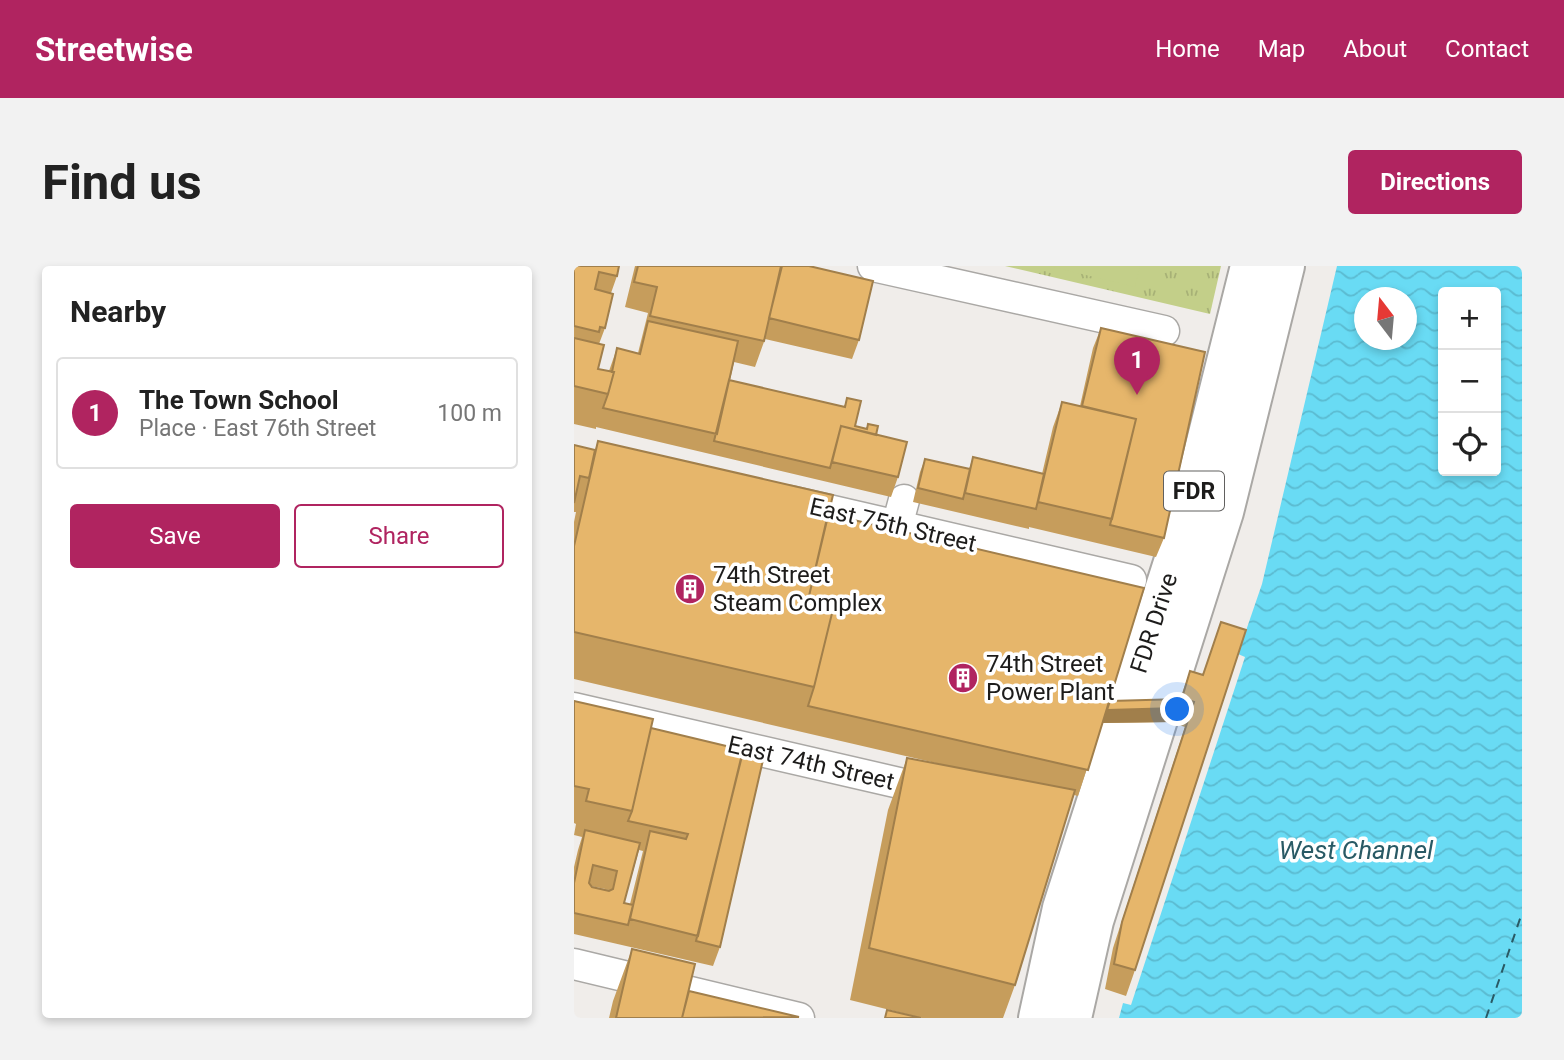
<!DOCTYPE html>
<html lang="en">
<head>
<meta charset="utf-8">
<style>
	:root { --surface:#fff; --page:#f2f2f2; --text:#222; --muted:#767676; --line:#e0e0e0; --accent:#b02460 }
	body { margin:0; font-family:Roboto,sans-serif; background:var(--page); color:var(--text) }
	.controls { position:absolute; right:21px; top:21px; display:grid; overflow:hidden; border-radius:7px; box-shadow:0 4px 10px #0003 }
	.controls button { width:63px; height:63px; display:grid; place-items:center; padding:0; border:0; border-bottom:2px solid var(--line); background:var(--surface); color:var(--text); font:35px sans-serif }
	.compass { position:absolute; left:780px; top:21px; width:63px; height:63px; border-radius:50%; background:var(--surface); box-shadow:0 4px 10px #0003; rotate:344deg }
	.you { position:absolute; left:604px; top:444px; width:24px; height:24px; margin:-18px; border:5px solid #fff; border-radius:50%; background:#1a73e8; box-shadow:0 0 0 10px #1a73e833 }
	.badge { display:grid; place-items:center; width:46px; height:46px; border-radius:50%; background:var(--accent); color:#fff; font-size:23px; font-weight:700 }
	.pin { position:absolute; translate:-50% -58px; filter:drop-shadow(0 2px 4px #0008) }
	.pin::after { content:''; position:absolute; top:37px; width:24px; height:21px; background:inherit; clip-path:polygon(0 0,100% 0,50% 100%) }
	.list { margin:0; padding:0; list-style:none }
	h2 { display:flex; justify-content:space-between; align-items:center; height:91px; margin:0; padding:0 28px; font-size:30px }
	h2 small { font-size:23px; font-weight:400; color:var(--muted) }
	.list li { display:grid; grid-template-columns:46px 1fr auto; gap:21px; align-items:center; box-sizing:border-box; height:112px; margin:0 14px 14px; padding:0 14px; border:2px solid var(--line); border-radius:7px }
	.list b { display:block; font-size:26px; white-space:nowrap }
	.list p { margin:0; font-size:23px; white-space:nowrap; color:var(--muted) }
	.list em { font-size:23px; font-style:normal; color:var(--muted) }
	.actions { display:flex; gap:14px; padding:21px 28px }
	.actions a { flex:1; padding:16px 0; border:2px solid var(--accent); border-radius:7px; text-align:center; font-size:24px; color:var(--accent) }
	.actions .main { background:var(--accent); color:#fff }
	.icon { flex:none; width:38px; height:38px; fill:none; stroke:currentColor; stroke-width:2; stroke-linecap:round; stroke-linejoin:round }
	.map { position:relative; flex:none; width:948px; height:752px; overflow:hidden; border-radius:7px }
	header { display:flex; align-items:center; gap:42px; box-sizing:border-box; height:98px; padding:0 35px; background:var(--accent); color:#fff }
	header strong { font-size:33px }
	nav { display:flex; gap:38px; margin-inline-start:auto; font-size:24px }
	.intro { display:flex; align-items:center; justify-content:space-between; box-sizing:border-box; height:168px; padding:0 42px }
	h1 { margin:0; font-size:49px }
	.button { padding:18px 32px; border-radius:7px; background:var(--accent); color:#fff; font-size:24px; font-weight:700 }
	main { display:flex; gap:42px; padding:0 42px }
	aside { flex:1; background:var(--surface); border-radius:7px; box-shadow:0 4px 10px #0003 }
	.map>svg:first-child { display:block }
	.park { fill:url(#park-tufts) }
	.pitch { fill:#c3cf89 }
	.water { fill:url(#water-waves); fill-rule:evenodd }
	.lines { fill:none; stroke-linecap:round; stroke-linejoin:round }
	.ferry { stroke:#295a65; stroke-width:2; stroke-dasharray:9 7; stroke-linecap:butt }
	.minor-casing { stroke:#aaa8a5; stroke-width:33 }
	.highway-casing { stroke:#aaa8a5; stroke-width:42 }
	.minor { stroke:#fff; stroke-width:30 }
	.highway { stroke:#fff; stroke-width:38 }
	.wall { fill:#c69d5c; fill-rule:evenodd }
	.shaded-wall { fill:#a17f4b }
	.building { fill:#e6b66b; stroke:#a17f4b; stroke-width:2; fill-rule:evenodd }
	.labels { text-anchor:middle; stroke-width:7; stroke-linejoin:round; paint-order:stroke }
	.shield { fill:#fff; stroke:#61605f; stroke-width:2 }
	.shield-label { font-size:23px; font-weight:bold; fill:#1d1c1b }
	.street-label { font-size:24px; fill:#1d1c1b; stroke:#fff }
	.poi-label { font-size:24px; fill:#1d1c1b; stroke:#fff; text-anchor:start }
	.water-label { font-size:26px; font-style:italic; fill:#295a65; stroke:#fff }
</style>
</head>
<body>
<header>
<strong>Streetwise</strong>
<nav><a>Home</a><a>Map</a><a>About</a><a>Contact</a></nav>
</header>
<div class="intro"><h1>Find us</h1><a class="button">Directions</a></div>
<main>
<aside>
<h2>Nearby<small></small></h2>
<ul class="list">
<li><span class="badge">1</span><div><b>The Town School</b><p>Place · East 76th Street</p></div><em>100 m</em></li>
</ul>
<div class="actions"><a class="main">Save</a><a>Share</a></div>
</aside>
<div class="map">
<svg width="948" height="752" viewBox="0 0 948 752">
	<defs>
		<pattern id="park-tufts" width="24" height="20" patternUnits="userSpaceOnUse" patternTransform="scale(1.75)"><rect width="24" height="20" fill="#c3cf89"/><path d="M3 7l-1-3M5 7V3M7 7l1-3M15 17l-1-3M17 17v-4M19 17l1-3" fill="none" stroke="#a7b176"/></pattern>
		<pattern id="water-waves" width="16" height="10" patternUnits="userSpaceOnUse" patternTransform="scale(1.75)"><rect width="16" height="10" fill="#69dbf4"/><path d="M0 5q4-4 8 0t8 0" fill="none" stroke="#5bbbd1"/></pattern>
	</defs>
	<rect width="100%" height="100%" fill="#f0edea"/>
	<!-- park -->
	<path class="park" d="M431,0H647L636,48Z"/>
	<!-- pitch -->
	<path class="pitch" d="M475,0H566L561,21Z"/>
	<!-- water -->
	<path class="water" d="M763,0H948V752H545L549,737L557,739L671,391L664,388L688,318ZM869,26H922V205H869ZM790,32H832V74H790Z"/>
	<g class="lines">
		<!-- ferry -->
		<path class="ferry" d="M912,752L948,647"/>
		<!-- minor casing -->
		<g class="minor-casing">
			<path id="minor" d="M299,0L590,65
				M216,235L557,314
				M323,260L330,234
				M0,442L364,526
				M0,698L225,752"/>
		</g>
		<!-- highway casing -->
		<g class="highway-casing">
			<path id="highway" d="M464,752L488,642L612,256L676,0
				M498,752L520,655L650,246L711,0"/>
		</g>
		<!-- minor -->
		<use href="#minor" class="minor"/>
		<!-- highway -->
		<use href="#highway" class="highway"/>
	</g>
	<!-- wall -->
	<path class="wall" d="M0,0L43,10L37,27L31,62L25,78L24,103L35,105L43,82L64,87L74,47L51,41L61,0H235L285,74L278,93L191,73L181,101L160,96L156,114L270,141L273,132L281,160L302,169L324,211L317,231L22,161V163L0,158Z
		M527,62L590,272L582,291L455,261V263L339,236L346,206L351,193L395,203L399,191L468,208L479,161L488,136L506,140L519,82Z
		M24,175L254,248L532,446L606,433L616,405L629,409L561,704L552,730L531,723L539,682L611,461L599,457V456L528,457L504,530L500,529L441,719L429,752H348L276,734L314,544L333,492L392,504L0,413V256L2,246H0V179L21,184Z
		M0,435L77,462L168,490L146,681L139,700L0,668V601L4,584L8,571L0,569L2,558L0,557ZM65,584L69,585L56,638L50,637ZM17,620L36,624L18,621Z
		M58,683L115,725L225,752H35L39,735Z"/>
	<!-- shaded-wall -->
	<path class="shaded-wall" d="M604,442L599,456L528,457L533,444Z"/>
	<!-- building -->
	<path class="building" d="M0,0H45L43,10L25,6L21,23L39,28L31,62L26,61L25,66L0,60Z
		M64,0H207L190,75L76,50L83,21L60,16Z
		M208,0H235L299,15L285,74L195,52Z
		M74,55L164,75L143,168L29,142L34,128L40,106H38L43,82L66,88Z
		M527,62L631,86L590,272L536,259L562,153L508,140Z
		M0,72L30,79L24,103L40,106L34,128L0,120Z
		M155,114L271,141L273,132L287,135L281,160L293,163L294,158L304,160L302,169L267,160L256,202L140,175Z
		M488,136L562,153L538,253L464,236Z
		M267,160L333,176L324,211L258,196Z
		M24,175L259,229L235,330L261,335L240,421L0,366V280Z
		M0,179L21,184L15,212L6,210L0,237Z
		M399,191L470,208L462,243L391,227Z
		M351,193L396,203L389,233L344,222Z
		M254,248L570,322L514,504L234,440L240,421L261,335L235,330Z
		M647,356L672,364L561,704L540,698L548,656L620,436L608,432L616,405L629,409Z
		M607,433L604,442L533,444L536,435Z
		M0,435L79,453L58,545L12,535L15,523L0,520Z
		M77,462L169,484L124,670L56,653L76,565L112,573L114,568L54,555L58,545Z
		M168,490L189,494L146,681L122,675Z
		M333,492L501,524L441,719L295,682Z
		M11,564L66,577L50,637L59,639L54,659L0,647V617ZM19,599L43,605L39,623L35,625L18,621L15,617Z
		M58,683L121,698L108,752H42Z
		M115,725L225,751L108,752Z
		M313,744L347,752H311Z"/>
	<!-- icons -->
	<defs>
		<g id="building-disc" transform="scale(1.575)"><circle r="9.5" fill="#b02460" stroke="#fff"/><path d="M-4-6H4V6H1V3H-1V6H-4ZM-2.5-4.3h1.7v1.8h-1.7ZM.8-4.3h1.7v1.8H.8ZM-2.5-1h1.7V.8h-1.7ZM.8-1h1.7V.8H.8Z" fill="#fff"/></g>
	</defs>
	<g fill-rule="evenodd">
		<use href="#building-disc" x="116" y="323"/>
		<use href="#building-disc" x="389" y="412"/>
	</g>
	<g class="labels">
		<!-- shield labels -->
		<rect class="shield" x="590" y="205.5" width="60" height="39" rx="5"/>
		<g class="shield-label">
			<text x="620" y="233">FDR</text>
		</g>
		<!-- street labels -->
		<g class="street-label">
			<text transform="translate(319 259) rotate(13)" y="8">East 75th Street</text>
			<text transform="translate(580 357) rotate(-72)" y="8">FDR Drive</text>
			<text transform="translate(237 497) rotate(13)" y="8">East 74th Street</text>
		</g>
		<!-- poi labels -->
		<g class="poi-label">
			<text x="139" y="317">74th Street<tspan x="139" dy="28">Steam Complex</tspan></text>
			<text x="412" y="406">74th Street<tspan x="412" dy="28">Power Plant</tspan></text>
		</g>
		<!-- water labels -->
		<g class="water-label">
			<text x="782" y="593">West Channel</text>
		</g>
	</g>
</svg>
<div class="controls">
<button>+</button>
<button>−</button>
<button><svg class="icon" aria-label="locate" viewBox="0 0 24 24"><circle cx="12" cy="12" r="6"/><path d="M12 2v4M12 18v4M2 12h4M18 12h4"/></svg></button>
</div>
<svg class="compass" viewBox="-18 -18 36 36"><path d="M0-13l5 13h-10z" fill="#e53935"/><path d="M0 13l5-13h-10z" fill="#767676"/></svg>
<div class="you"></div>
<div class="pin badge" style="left:563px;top:129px">1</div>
</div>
</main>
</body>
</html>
